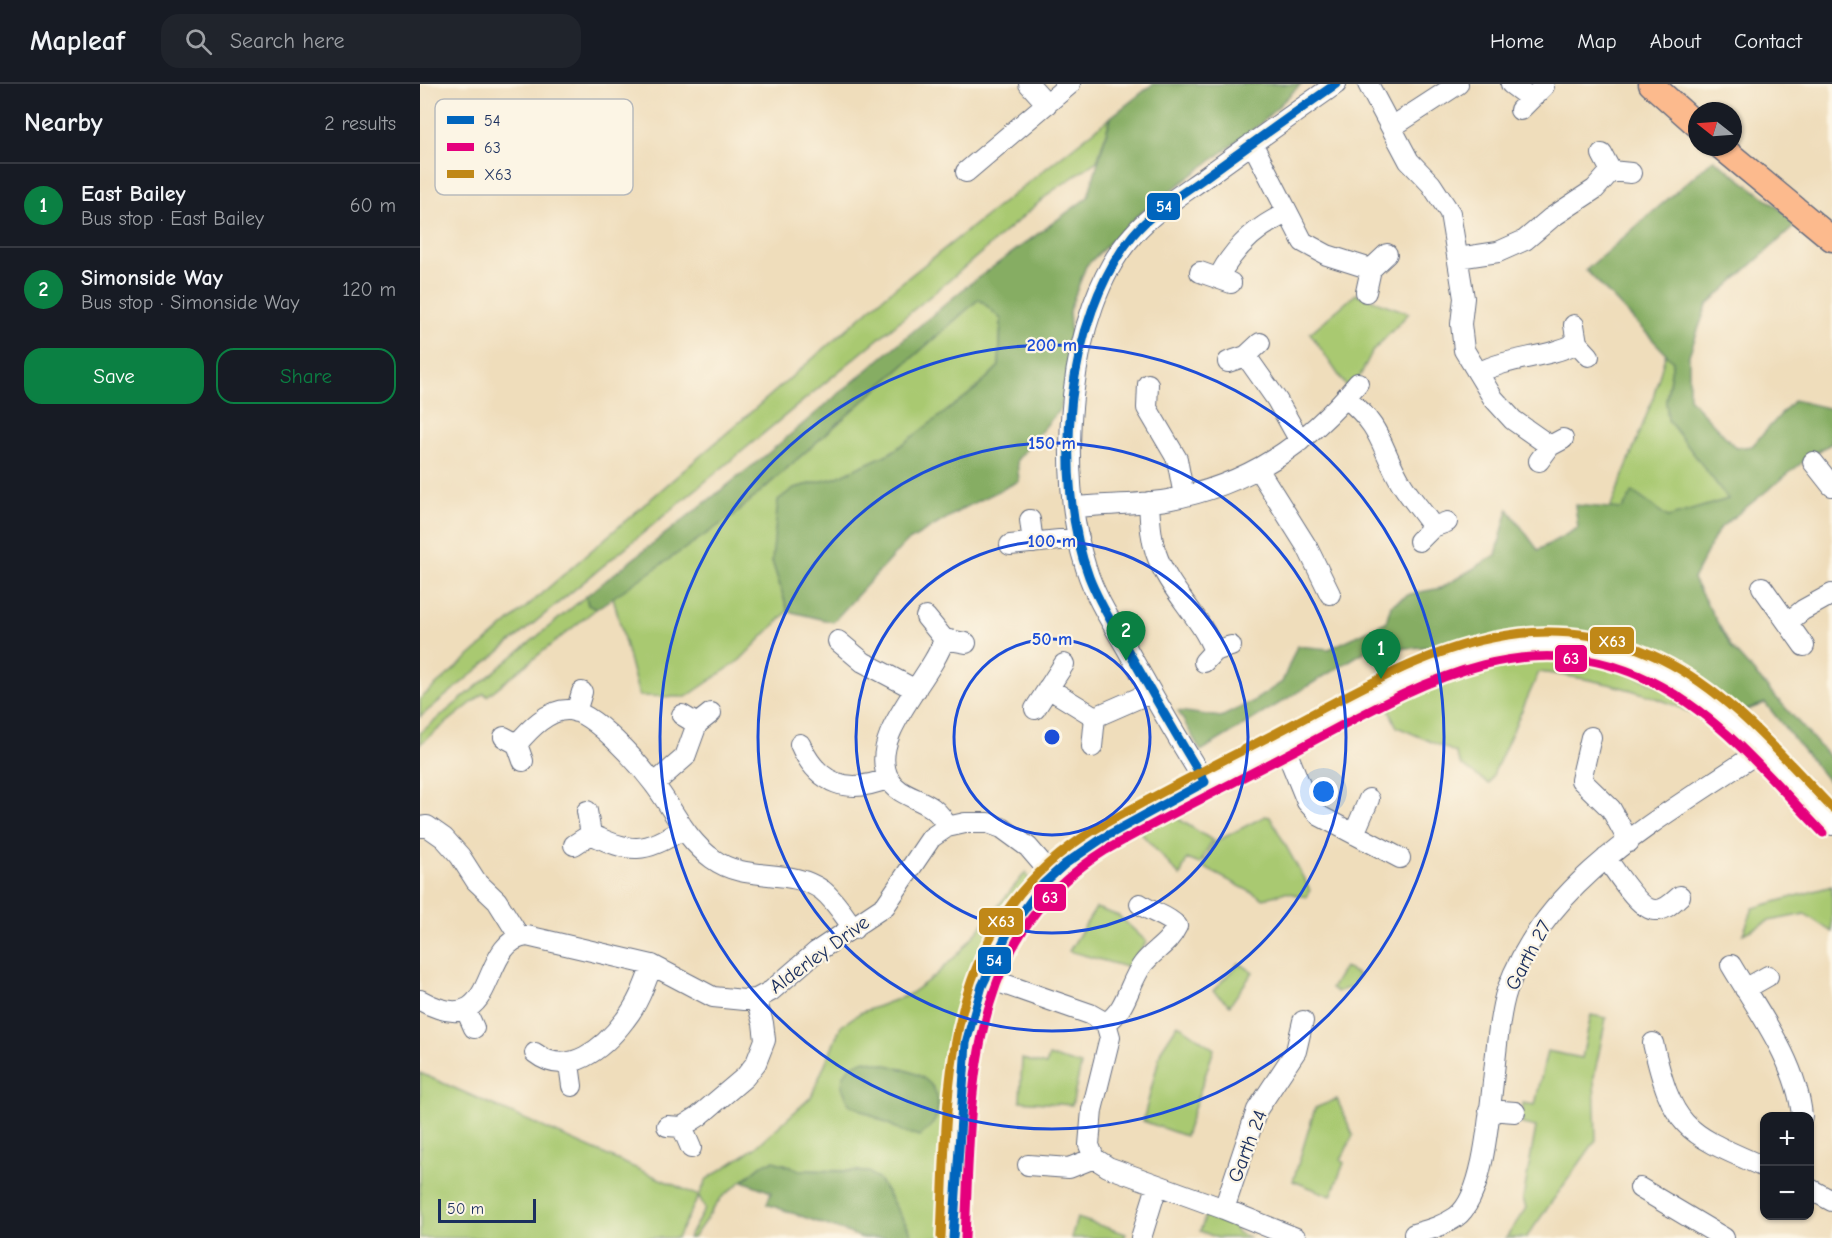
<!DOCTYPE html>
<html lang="en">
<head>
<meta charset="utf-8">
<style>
	:root { --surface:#171b24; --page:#20242c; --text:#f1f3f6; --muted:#9ea1a6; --line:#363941; --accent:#0b8043 }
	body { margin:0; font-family:"Comic Neue",sans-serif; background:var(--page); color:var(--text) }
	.controls { position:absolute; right:18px; bottom:18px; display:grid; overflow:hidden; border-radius:12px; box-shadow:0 2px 4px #0004 }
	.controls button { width:54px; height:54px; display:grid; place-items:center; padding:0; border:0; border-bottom:2px solid var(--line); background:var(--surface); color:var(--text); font:30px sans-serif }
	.compass { position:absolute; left:1268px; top:18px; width:54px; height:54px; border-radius:50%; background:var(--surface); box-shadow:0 2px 4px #0004; rotate:287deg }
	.scale { position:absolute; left:18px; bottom:15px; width:98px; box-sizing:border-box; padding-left:6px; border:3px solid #1b2f5e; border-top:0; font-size:16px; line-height:21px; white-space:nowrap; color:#1b2f5e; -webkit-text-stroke:4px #fcf5e5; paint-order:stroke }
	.you { position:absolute; left:904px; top:708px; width:21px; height:21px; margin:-15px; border:4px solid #fff; border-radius:50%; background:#1a73e8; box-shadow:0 0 0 9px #1a73e833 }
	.badge { display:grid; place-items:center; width:39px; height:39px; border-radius:50%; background:var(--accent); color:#fff; font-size:20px; font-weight:700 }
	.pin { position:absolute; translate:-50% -50px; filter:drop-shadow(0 2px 3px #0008) }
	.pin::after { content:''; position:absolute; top:32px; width:21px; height:18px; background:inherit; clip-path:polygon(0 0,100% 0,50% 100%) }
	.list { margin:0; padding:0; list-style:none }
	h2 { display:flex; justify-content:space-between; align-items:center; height:78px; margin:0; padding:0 24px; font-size:26px }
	h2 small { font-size:20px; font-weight:400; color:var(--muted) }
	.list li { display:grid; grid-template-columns:39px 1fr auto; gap:18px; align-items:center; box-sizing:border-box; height:84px; padding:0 24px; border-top:2px solid var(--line) }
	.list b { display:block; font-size:22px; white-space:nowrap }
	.list p { margin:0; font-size:20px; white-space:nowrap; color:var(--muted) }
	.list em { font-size:20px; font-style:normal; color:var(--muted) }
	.actions { display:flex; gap:12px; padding:18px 24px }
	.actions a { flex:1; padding:14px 0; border:2px solid var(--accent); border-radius:18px; text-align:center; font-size:21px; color:var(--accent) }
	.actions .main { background:var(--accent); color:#fff }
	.icon { flex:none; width:33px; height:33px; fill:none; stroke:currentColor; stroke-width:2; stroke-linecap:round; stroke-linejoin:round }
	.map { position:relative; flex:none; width:1412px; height:1154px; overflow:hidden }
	header { display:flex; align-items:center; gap:36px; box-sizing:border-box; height:84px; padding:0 30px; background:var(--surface); border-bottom:2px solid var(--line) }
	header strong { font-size:28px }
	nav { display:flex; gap:33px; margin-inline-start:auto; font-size:21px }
	.search { width:420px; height:54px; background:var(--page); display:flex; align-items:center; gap:15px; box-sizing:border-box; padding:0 21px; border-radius:18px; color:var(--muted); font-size:22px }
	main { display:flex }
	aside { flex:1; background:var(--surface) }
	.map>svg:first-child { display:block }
	.green { fill:#a9c971; stroke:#627c68; stroke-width:1.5 }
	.forest { fill:#86ad63; stroke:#506e60; stroke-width:1.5 }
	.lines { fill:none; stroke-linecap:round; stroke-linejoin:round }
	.minor-casing { stroke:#656c7f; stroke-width:22 }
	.major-casing { stroke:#656c7f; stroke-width:27 }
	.minor { stroke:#fff; stroke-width:20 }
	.major { stroke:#fcba8d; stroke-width:24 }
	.bus-1-casing { stroke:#fcf5e5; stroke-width:14 }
	.bus-2-casing { stroke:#fcf5e5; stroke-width:14 }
	.bus-3-casing { stroke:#fcf5e5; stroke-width:14 }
	.bus-1 { stroke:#0065bd; stroke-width:9 }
	.bus-2 { stroke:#e5007d; stroke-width:9 }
	.bus-3 { stroke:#c08818; stroke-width:9 }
	.ring { fill:none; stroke:#1d4ed8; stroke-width:3 }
	.labels { text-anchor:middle; stroke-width:4.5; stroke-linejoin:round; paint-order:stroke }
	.street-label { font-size:20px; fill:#1b2f5e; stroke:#fcf5e5 }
	.key { fill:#fcf5e5; stroke:#b8babc; stroke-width:1.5 }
	.key-label { font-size:16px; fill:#1b2f5e }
	.centre { fill:#1d4ed8; stroke:#fcf5e5; stroke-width:3 }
	.ring-label { font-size:18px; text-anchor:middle; font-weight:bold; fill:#1d4ed8; stroke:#fcf5e5; stroke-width:4.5; stroke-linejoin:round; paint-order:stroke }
	.line-badge { stroke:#fcf5e5; stroke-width:2 }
	.badge-label { font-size:16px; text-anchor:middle; font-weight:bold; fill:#fff }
</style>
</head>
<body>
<header>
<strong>Mapleaf</strong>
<div class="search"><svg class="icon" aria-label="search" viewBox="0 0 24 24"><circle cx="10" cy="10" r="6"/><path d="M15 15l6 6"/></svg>Search here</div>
<nav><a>Home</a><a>Map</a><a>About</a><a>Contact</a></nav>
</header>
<main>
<aside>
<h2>Nearby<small>2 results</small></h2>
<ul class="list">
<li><span class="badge">1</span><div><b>East Bailey</b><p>Bus stop · East Bailey</p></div><em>60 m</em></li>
<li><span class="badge">2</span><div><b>Simonside Way</b><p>Bus stop · Simonside Way</p></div><em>120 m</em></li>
</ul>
<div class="actions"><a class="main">Save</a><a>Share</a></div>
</aside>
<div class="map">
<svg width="1412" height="1154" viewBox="0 0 1412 1154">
	<rect width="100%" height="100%" fill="#fcf5e5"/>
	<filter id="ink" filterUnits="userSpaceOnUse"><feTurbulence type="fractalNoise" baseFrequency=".0167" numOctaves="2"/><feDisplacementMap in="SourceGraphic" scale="12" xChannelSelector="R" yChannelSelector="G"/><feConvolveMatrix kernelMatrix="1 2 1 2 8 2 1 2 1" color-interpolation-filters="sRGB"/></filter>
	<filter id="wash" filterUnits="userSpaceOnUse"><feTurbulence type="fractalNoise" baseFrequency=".008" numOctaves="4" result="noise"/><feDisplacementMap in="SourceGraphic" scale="24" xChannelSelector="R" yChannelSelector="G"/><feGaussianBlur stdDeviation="1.35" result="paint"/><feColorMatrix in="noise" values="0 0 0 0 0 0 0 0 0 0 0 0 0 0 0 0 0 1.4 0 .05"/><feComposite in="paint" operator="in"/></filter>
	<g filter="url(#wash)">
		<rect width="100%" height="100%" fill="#efddbb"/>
		<!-- green -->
		<path class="green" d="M691,33L677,77L631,108L532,194L0,633V615L466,211Z
			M936,210L989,229L952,268L940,292L926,302L890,249Z
			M559,215L581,235L579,282C535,325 474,375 415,394C401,398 387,401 374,404L352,477L368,527L320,576L266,613L219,612L193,513L314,431Z
			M1246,269L1253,277L1246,316L1248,336L1309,415L1248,434L1190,425L1232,317Z
			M166,512L168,521L176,525L67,612L64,609L0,660V649Z
			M1128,574C1142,576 1156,576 1170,579C1212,586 1258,609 1290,637C1300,645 1311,652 1313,665C1306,658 1300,651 1294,645C1255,611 1170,594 1119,588L1069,700L1041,681L1035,668L977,643L967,622L1014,593L1088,575Z
			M749,729L792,756L780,780L767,775L760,792L718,746Z
			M845,732L850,733L890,806L886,813L865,808L844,815L783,783L793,759Z
			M606,788L611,802L573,855L524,1154H494L460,1097L440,1087L379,1086L365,1080H343L301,1114L273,1154H268L285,1125L279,1112L257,1154H0V989L279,1112L287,1095L335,1064L391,1013L421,942L440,929L488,911L516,891L540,868Z
			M1412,802V848L1385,830L1349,837L1323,850L1333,824Z
			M676,824L699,832L727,858L706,883L649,867Z
			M819,879L833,888L810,921L793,907Z
			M924,883L939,891L931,903L917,908L911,905Z
			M1171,931L1186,934L1174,993L1176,1056L1106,1154H1086L1106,1124L1103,1115L1116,1043L1102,1040L1103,1019L1115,1021L1127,967L1162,974Z
			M758,940L794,965L765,1052L723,1037L741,966Z
			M629,972L661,981L652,1021L600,1017L602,975L626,981Z
			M917,1015L933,1051L921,1076L924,1079L911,1112L873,1097L895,1024Z
			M787,1128L811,1138L818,1149L831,1154H798L780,1147Z
			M657,1134L706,1150L704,1154H651Z"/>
		<!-- forest -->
		<path class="forest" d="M733,0H881L839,41L717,132L666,182L649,227L652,271L641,324L597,376L599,397L542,425L484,460L413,538L368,527L352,477L358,416L374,404L415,394L472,368L557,304L579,282L581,235L559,215L314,431L176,525L168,521L166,512L346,371L547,202L668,113L691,33Z
			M1294,75L1378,139L1287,221L1269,271V314L1316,364L1332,362L1374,316L1412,325V359L1389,373L1299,445L1273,495L1312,564L1412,676V702L1345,619L1308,634L1233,574L1169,555L1093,551L1045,561L947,566L781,667L758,627L801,633L832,618L862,598L877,562L909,565L966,538L971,521L990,510L1021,504L1076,471L1088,425L1118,466L1158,444L1155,421L1202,425L1213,408L1248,433L1308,415L1248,336L1246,317L1253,277L1166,186Z
			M445,976C472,983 518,986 518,1021C518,1037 511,1043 500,1052L484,1048L429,1020L422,1003L423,991L431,982Z
			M354,1077L379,1086L449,1088L460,1097L494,1154H443L347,1120L351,1108L323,1097L343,1080Z"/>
	</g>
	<g filter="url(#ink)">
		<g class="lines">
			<!-- minor casing -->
			<g class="minor-casing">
				<path id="minor" d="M609,0L627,20
					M948,0L989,77L1011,100L1030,129L1044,214L1041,240L1044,266L1073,314L1093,336L1130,362
					M1091,0L1111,15
					M1100,26L1124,2
					M972,43L1038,0
					M832,59L883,158L907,171L951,185
					M1182,70L1191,87L1211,89
					M546,88L650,0
					M1038,174L1078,168L1105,156L1131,134L1175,105L1191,87
					M780,188L811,199
					M798,194C814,164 836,142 868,129
					M946,208L951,185L967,170
					M1154,241L1157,259L1169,272
					M826,272L857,316L880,357
					M808,278L826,272L840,259
					M1058,289C1091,272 1125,275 1157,259
					M728,300L727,324L757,375L764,412
					M926,314C964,344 960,365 983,402C992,416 1004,429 1013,443
					M1119,377L1130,362L1143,355
					M1393,378L1412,402
					M838,385L887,463L910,510
					M729,418C730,435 730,452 736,469C748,505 780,531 794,567
					M655,423C685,420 717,421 747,416C828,401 887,361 938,299
					M610,436L613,459
					M999,457L1013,443L1027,438
					M590,461L659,454
					M1342,503L1384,562
					M506,533L524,555L546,559
					M1368,538L1383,526L1412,510
					M524,555C512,595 446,653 469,695C483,719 513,711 527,743
					M418,557L443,578L496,606
					M784,578L794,567L811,562
					M628,604L675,633
					M615,625L644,580
					M156,628L162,608
					M262,631L277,640L291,629
					M84,653L97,660L103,677
					M1171,653L1161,696L1191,725L1209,758
					M863,659L887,718L900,732L980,774
					M97,660C109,646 128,625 149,626C174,628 219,680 234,700C254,726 265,755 293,775C325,799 370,783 402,806C415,816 424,832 434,845
					M380,660C398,701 428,711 469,694
					M672,663L675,633L730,609
					M785,698C757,654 732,610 707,565C692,539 675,513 666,484C636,393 646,224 713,151C733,128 762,110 787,92C830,61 873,30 916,0
					M234,700L265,673L277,640
					M0,743L7,742L24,754L40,772L56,797L77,817L99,852
					M171,750C209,769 226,770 262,745
					M934,750L949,715
					M154,761L171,750L167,727
					M1186,774C1196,787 1219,826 1235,826C1245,827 1253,818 1260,812
					M1311,881C1338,927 1377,978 1382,1032
					M564,893L670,930L686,939L690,953L672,1026L669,1061L674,1074L688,1083L804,1125L876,1154
					M1325,905L1348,892
					M0,916C82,961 56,857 107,852L232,881L293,913L324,916L336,915L351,907L396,868L465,822L511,754L527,743L545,739H568L582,744L608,763L633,792
					M46,926L54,944
					M686,939C708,924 708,900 723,880C735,865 748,861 757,842C747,831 732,829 720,820
					M1233,959C1253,1046 1266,1049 1344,1083
					M115,969C148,995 184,964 205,936C218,920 225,900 232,881
					M149,980L152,1002
					M1069,1026L1095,1028
					M247,1042L262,1043L279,1032L325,993L336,979L345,956L343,939L336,915
					M262,1043L271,1064
					M608,1081L649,1084L674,1074
					M1220,1104L1304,1154
					M1390,1105L1412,1117
					M804,1125L837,1026L876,967L883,937
					M994,1150C1008,1146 1023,1142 1036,1133C1076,1104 1069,958 1087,906C1128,792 1246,732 1340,667
					M533,1154C538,1063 534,944 578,862C600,824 631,787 669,763C683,753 699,746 714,738C763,710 813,685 863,659C956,612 1054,541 1165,563C1189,569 1216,576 1238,587C1305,620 1361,689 1412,741
					M721,1154L737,1102"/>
			</g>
			<!-- major casing -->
			<g class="major-casing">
				<path id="major" d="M1231,0L1277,41
					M1301,63L1412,155"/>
			</g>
			<!-- minor -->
			<use href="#minor" class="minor"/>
			<!-- major -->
			<use href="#major" class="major"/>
			<!-- bus-1 casing -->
			<g class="bus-1-casing">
				<path id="bus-1" d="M785,698C758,655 733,610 707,565C694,542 679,519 669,493C632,394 645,235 713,151C733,127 762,110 787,92C830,61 873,30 916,0
					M533,1154L546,959L562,902L588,848L623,800L645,780L683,754L785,698"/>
			</g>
			<!-- bus-2 casing -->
			<g class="bus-2-casing">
				<path id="bus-2" d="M545,1154C552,1008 544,854 686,766C746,732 809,701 870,669C985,609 1099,532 1231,597C1300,631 1351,695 1403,749"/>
			</g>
			<!-- bus-3 casing -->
			<g class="bus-3-casing">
				<path id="bus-3" d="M521,1153C528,996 521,840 674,746C734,711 797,680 858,648C982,583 1100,506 1241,575C1310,609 1360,670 1412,724"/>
			</g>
			<!-- bus-1 -->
			<use href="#bus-1" class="bus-1"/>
			<!-- bus-2 -->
			<use href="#bus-2" class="bus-2"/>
			<!-- bus-3 -->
			<use href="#bus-3" class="bus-3"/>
		</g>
	</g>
	<!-- distance rings -->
	<g class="ring">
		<circle cx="632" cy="653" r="98"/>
		<circle cx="632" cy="653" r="196"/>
		<circle cx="632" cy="653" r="294"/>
		<circle cx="632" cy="653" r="392"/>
	</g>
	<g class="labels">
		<!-- street labels -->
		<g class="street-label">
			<text transform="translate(399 870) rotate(-36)" y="7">Alderley Drive</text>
			<text transform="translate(1108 871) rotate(-62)" y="7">Garth 27</text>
			<text transform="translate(827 1062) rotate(-69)" y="7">Garth 24</text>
		</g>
	</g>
	<!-- legend -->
	<rect x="15" y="15" width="198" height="96" rx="9" class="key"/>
	<rect x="27" y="32" width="27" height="8" fill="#0065bd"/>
	<rect x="27" y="59" width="27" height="8" fill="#e5007d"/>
	<rect x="27" y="86" width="27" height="8" fill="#c08818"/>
	<g class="key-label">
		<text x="64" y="42">54</text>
		<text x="64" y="69">63</text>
		<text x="64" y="96">X63</text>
	</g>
	<circle cx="632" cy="653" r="9" class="centre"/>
	<g class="ring-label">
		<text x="632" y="267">200 m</text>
		<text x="632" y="365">150 m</text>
		<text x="632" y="463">100 m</text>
		<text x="632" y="561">50 m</text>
	</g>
	<g class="line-badge">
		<rect x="726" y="108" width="35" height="29" rx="6" fill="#0065bd"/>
		<rect x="1169" y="542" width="46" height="29" rx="6" fill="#c08818"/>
		<rect x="1134" y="560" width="34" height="29" rx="6" fill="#e5007d"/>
		<rect x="613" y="799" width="34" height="29" rx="6" fill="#e5007d"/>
		<rect x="558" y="823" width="46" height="29" rx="6" fill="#c08818"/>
		<rect x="557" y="862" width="35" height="29" rx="6" fill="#0065bd"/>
	</g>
	<g class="badge-label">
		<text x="744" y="128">54</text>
		<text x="1192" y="563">X63</text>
		<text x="1151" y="580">63</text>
		<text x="630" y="819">63</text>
		<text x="581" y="843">X63</text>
		<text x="574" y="882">54</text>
	</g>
</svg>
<div class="controls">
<button>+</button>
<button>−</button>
</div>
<svg class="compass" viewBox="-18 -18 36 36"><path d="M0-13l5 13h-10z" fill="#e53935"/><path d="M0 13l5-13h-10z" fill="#9ea1a6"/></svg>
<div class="scale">50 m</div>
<div class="you"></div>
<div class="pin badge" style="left:961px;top:595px">1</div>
<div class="pin badge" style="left:706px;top:577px">2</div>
</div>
</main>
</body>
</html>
